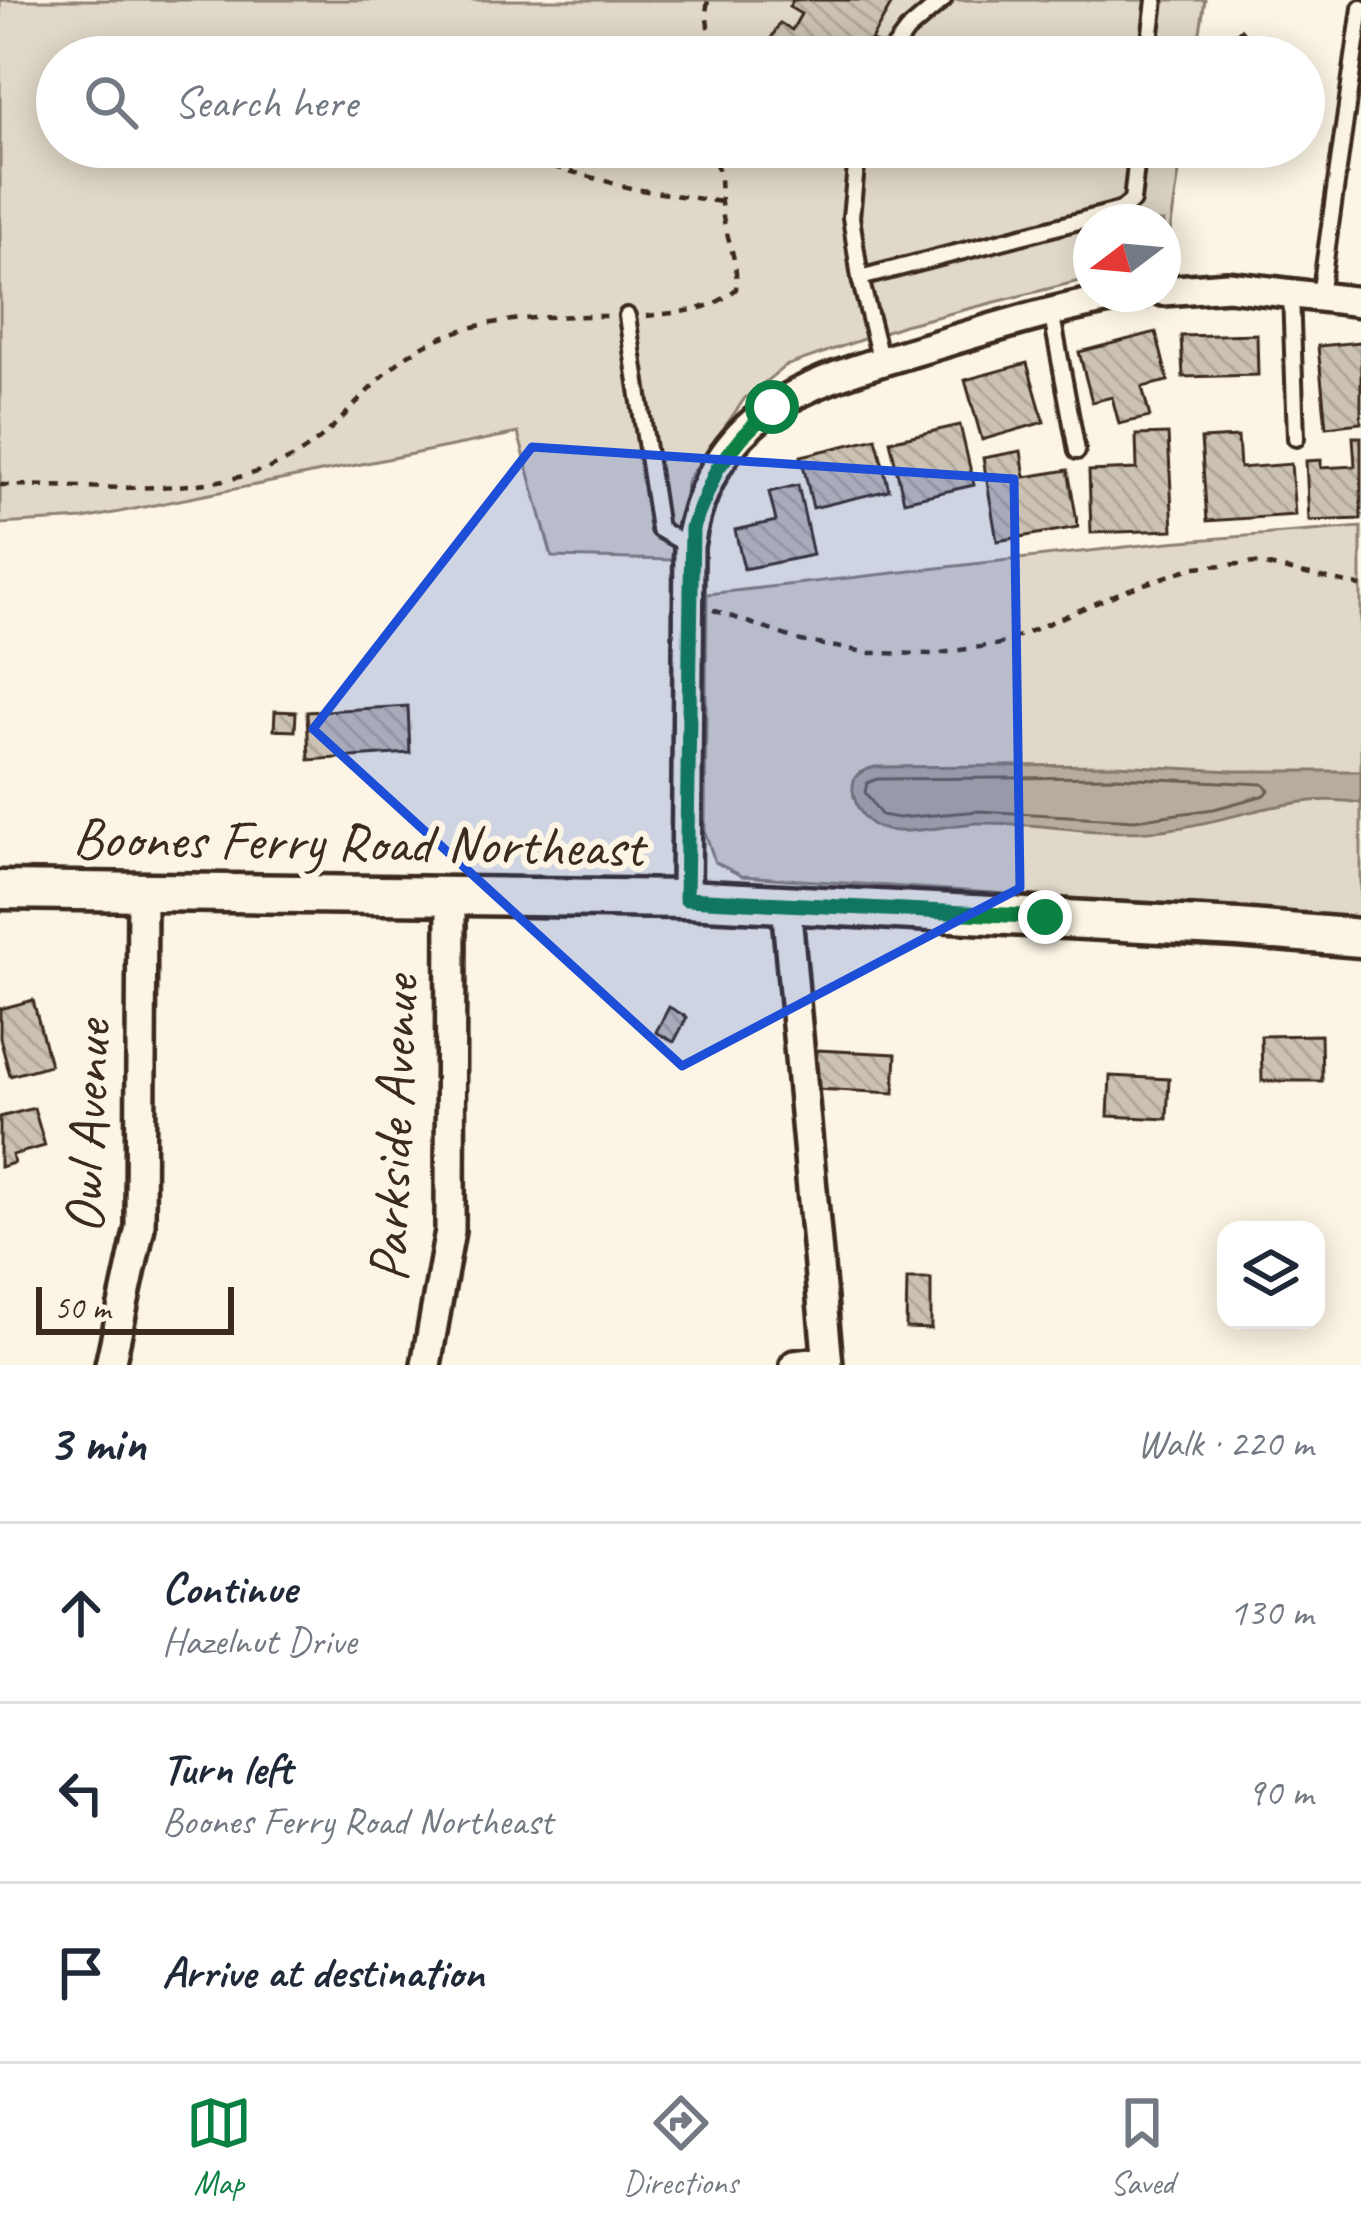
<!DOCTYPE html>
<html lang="en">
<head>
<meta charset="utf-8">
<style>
	:root { --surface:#fff; --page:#f2f2f3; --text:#1f2937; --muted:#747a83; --line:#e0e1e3; --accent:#0b8043 }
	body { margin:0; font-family:Caveat,sans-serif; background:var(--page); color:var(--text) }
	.controls { position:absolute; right:36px; bottom:36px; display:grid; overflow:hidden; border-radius:24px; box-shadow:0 6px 30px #0003 }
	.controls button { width:108px; height:108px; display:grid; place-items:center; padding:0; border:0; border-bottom:3px solid var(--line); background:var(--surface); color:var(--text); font:60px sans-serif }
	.compass { position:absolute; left:1073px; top:204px; width:108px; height:108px; border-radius:50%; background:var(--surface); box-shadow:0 6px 30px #0003; rotate:254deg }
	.scale { position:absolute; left:36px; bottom:30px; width:198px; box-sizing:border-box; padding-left:12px; border:6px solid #3b2a1e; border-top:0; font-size:33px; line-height:42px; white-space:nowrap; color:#3b2a1e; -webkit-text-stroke:9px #fcf5e5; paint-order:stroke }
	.stop { position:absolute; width:36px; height:36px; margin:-27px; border:9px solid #0b8043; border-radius:50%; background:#fff }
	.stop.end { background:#0b8043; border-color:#fff; box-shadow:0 3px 12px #0008 }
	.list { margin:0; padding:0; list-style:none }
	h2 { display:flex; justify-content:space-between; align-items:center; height:156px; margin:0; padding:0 48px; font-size:51px }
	h2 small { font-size:39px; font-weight:400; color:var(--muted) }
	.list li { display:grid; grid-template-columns:78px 1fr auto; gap:36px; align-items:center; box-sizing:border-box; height:180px; padding:0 48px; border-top:3px solid var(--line) }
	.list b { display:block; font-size:45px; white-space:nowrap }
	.list p { margin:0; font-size:39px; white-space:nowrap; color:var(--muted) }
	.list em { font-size:39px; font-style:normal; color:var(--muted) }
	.icon { flex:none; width:66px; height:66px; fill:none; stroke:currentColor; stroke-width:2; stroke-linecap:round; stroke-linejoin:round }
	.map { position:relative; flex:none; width:1361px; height:1365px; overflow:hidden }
	.search { position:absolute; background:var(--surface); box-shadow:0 6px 30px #0003; left:36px; right:36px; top:36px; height:132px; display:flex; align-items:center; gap:30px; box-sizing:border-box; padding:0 42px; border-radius:66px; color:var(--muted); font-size:45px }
	.sheet { height:696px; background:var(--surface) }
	nav { display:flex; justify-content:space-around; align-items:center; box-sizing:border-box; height:168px; border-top:3px solid var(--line); background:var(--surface); font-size:33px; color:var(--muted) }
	nav a { display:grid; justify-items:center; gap:6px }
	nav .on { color:var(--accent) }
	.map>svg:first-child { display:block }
	.green { fill:#e0d8c8; stroke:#8e8173; stroke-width:3 }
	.water { fill:#b7ad9e; stroke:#85796b; stroke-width:3 }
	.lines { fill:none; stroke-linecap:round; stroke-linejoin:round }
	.shore { stroke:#6d5e51; stroke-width:3 }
	.building { fill:url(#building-back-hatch); stroke:#3b2a1e; stroke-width:3 }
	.service-casing { stroke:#3b2a1e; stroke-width:22 }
	.minor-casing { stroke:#3b2a1e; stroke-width:36 }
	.secondary-casing { stroke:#3b2a1e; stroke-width:45 }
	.path { stroke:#3b2a1e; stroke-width:4.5; stroke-dasharray:9 9; stroke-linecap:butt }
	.service { stroke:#fcf5e5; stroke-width:14 }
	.minor { stroke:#fcf5e5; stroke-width:27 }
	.secondary { stroke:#fcf5e5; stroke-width:36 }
	.route { stroke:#0b8043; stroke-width:15 }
	.marked { fill:#1d4ed8; fill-opacity:0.2; stroke:#1d4ed8; stroke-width:9; stroke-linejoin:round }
	.labels { text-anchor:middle; stroke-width:12; stroke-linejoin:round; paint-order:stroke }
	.street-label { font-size:57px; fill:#3b2a1e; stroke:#fcf5e5 }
</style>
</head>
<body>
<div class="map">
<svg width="1361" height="1365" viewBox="0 0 1361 1365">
	<defs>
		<pattern id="building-back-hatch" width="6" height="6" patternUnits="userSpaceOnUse" patternTransform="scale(3)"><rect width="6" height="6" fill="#ccc2b3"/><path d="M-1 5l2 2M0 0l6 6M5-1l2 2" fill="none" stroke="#b0a79a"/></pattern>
	</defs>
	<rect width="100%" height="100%" fill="#fcf5e5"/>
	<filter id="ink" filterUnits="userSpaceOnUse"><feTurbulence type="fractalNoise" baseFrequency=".00833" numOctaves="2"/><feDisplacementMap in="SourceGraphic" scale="24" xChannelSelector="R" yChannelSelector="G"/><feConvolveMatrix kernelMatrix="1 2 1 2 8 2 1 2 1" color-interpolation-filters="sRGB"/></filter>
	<g filter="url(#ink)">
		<!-- green -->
		<path class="green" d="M0,0H1205L1196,57H57V147H1183L1165,264L1163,222H1091V278L904,325L785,366L745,398L688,479L671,560L552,557L518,433L84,519L0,524Z
			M1361,527V918L742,876L715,862L705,832L707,594L1169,542Z"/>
		<!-- water -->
		<path class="water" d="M1115,765L1233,771H1361V803C1292,791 1230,823 1162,830C1101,837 1039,822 978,823C952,824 900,838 877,827C864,821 854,804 853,790C852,774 861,771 875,767Z"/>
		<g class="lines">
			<!-- shore -->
			<path class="shore" d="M1115,777L1263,784L1269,790L1265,795L1214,809L1135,820L980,811L899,818L881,815L865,792L867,783L877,779Z"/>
		</g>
		<!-- building -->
		<path class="building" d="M793,0H894L871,40L902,57H760L780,23L792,30L801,14L789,7Z
			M1241,29L1258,49L1249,57H1233L1223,46Z
			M1156,332L1168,381L1142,387L1150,417L1119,424L1112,397L1092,402L1079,352Z
			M1257,334L1258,375L1183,377L1181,336Z
			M1361,342V423L1326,427L1318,346Z
			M1027,363L1044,422L982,440L965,380Z
			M960,425L974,485L904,501L890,441Z
			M1168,434L1173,530L1091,533L1089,471L1137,469L1136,435Z
			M1238,437L1240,468L1291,464L1295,515L1207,521L1201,439Z
			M1353,437H1361V519L1309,521L1306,461L1321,460V468L1355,466Z
			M876,438L889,490L813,508L801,456Z
			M1021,451L1025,477L1068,470L1078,527L997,541L983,458Z
			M798,485L813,555L744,569L735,530L776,521L769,492Z
			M408,706L410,753L309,760L307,712Z
			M275,711L296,712L295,731L274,730Z
			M33,1000L50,1065L10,1076L0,1038V1009Z
			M669,1007L687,1017L674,1042L656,1032Z
			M1321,1035L1322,1081H1262L1261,1036Z
			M817,1050L896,1054L894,1093L815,1089Z
			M1110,1076L1169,1079L1167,1119L1108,1116Z
			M34,1108L45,1146L12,1155L14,1163L0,1167V1117Z
			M907,1279H931V1329L906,1328Z"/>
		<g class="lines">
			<!-- service casing -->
			<g class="service-casing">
				<path id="service" d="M892,51L907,31L943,0
					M1148,57L1155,0
					M858,147L851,217L860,278L881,362
					M860,278L1121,210L1132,201L1138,147
					M1291,293L1296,438
					M1320,296L1361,8
					M1051,311L1077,451
					M627,316L659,529L689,546"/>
			</g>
			<!-- minor casing -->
			<g class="minor-casing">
				<path id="minor" d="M1163,291L1228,286L1361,302
					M686,899L689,546C714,399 823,379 943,343C1009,323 1072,304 1140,294
					M786,904L828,1365
					M110,1365L140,1227L142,892
					M426,1365L450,1231L451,896
					M795,1365L827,1361"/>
			</g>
			<!-- secondary casing -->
			<g class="secondary-casing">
				<path id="secondary" d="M0,890L686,899L1238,928L1361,938"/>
			</g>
			<!-- path -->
			<path class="path" d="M693,57L710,40L706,12L708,0
				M518,157L634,189L721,202
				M646,316C679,312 711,312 736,289C739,257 723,233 721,202C719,173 724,174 705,147
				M0,485C89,485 209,500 290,459C333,437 362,391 399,362C456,316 541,316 610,316
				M713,610L801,641L871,653L934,654L1000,644L1124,591L1194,567L1255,563L1361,586"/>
			<!-- service -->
			<use href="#service" class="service"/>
			<!-- minor -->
			<use href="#minor" class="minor"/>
			<!-- secondary -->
			<use href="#secondary" class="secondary"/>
		</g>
	</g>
	<g class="lines" filter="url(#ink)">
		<!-- route -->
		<path class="route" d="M772,407L742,437L717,469L692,528L686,899L1045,917"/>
	</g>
	<!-- marked area -->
	<path class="marked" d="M532,447L1014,479L1020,888L682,1066L313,729Z"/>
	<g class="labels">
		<!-- street labels -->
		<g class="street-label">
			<text transform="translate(358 841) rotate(1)" y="20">Boones Ferry Road Northeast</text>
			<text transform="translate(86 1127) rotate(-88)" y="20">Owl Avenue</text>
			<text transform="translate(392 1129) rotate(-88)" y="20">Parkside Avenue</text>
		</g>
	</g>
</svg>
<div class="controls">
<button><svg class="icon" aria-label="layers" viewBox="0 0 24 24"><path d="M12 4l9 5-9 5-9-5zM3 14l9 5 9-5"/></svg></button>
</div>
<svg class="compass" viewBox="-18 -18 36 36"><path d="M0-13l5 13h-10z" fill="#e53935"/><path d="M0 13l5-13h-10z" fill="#747a83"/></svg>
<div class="scale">50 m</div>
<div class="stop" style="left:772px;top:407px"></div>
<div class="stop end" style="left:1045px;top:917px"></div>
<div class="search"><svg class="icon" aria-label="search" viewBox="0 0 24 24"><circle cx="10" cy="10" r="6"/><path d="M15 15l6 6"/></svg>Search here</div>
</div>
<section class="sheet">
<h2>3 min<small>Walk · 220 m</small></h2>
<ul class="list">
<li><svg class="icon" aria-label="ahead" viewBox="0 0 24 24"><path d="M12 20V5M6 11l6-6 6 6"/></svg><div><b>Continue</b><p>Hazelnut Drive</p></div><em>130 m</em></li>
<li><svg class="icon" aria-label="left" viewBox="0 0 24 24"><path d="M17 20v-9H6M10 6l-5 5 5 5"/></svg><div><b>Turn left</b><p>Boones Ferry Road Northeast</p></div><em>90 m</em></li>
<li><svg class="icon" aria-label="arrive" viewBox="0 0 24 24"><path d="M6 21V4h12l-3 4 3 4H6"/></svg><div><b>Arrive at destination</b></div></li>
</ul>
</section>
<nav>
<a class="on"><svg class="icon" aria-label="map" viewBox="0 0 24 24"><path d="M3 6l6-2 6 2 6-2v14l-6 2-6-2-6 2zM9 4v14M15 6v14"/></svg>Map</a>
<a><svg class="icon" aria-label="directions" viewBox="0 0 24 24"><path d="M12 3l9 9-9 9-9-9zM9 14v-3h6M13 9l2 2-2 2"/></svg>Directions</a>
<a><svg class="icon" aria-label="saved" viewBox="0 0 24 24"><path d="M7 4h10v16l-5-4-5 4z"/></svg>Saved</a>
</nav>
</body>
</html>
